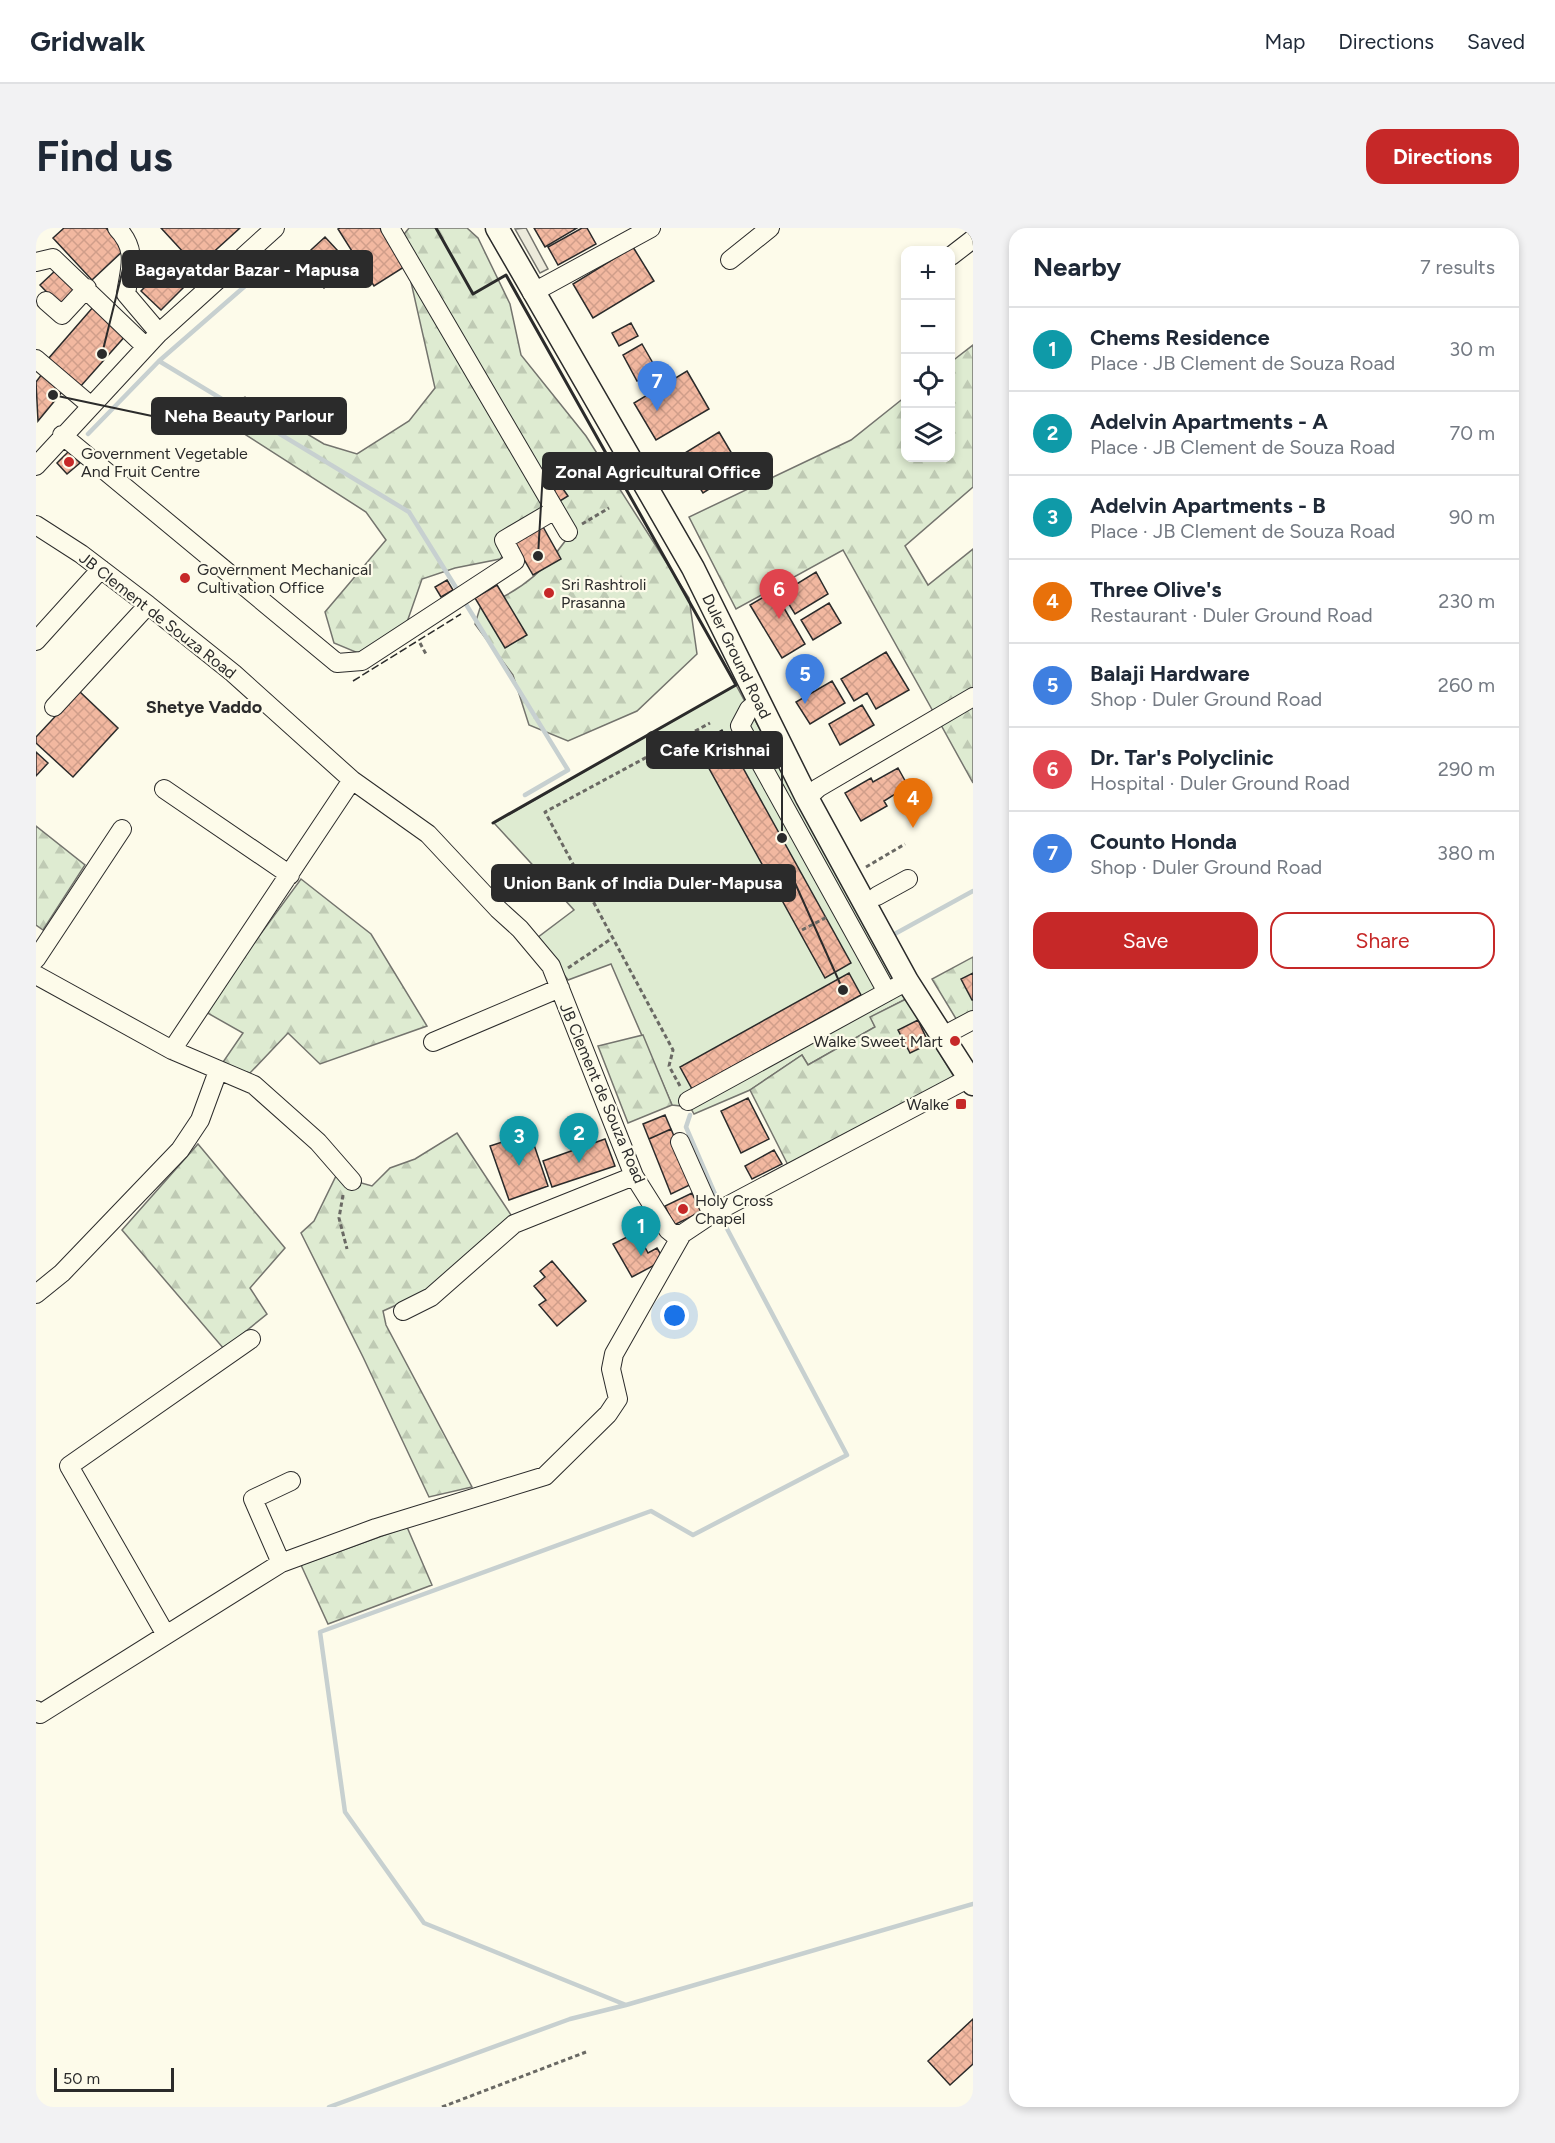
<!DOCTYPE html>
<html lang="en">
<head>
<meta charset="utf-8">
<style>
	:root { --surface:#fff; --page:#f2f2f3; --text:#1f2937; --muted:#747a83; --line:#e0e1e3; --accent:#c62828 }
	body { margin:0; font-family:Figtree,sans-serif; background:var(--page); color:var(--text) }
	.controls { position:absolute; right:18px; top:18px; display:grid; overflow:hidden; border-radius:12px; box-shadow:0 3px 9px #0003 }
	.controls button { width:54px; height:54px; display:grid; place-items:center; padding:0; border:0; border-bottom:2px solid var(--line); background:var(--surface); color:var(--text); font:30px sans-serif }
	.scale { position:absolute; left:18px; bottom:15px; width:120px; box-sizing:border-box; padding-left:6px; border:3px solid #2b2b2b; border-top:0; font-size:16px; line-height:21px; white-space:nowrap; color:#2b2b2b; -webkit-text-stroke:4px #fdfbea; paint-order:stroke }
	.you { position:absolute; left:639px; top:1088px; width:21px; height:21px; margin:-15px; border:4px solid #fff; border-radius:50%; background:#1a73e8; box-shadow:0 0 0 9px #1a73e833 }
	.badge { display:grid; place-items:center; width:39px; height:39px; border-radius:50%; background:var(--accent); color:#fff; font-size:20px; font-weight:700 }
	.pin { position:absolute; translate:-50% -50px; filter:drop-shadow(0 2px 3px #0008) }
	.pin::after { content:''; position:absolute; top:32px; width:21px; height:18px; background:inherit; clip-path:polygon(0 0,100% 0,50% 100%) }
	.list { margin:0; padding:0; list-style:none }
	h2 { display:flex; justify-content:space-between; align-items:center; height:78px; margin:0; padding:0 24px; font-size:26px }
	h2 small { font-size:20px; font-weight:400; color:var(--muted) }
	.list li { display:grid; grid-template-columns:39px 1fr auto; gap:18px; align-items:center; box-sizing:border-box; height:84px; padding:0 24px; border-top:2px solid var(--line) }
	.list b { display:block; font-size:22px; white-space:nowrap }
	.list p { margin:0; font-size:20px; white-space:nowrap; color:var(--muted) }
	.list em { font-size:20px; font-style:normal; color:var(--muted) }
	.actions { display:flex; gap:12px; padding:18px 24px }
	.actions a { flex:1; padding:14px 0; border:2px solid var(--accent); border-radius:18px; text-align:center; font-size:21px; color:var(--accent) }
	.actions .main { background:var(--accent); color:#fff }
	.icon { flex:none; width:33px; height:33px; fill:none; stroke:currentColor; stroke-width:2; stroke-linecap:round; stroke-linejoin:round }
	.map { position:relative; flex:none; width:937px; height:1879px; overflow:hidden; border-radius:18px }
	header { display:flex; align-items:center; gap:36px; box-sizing:border-box; height:84px; padding:0 30px; background:var(--surface); border-bottom:2px solid var(--line) }
	header strong { font-size:28px }
	nav { display:flex; gap:33px; margin-inline-start:auto; font-size:21px }
	.intro { display:flex; align-items:center; justify-content:space-between; box-sizing:border-box; height:144px; padding:0 36px }
	h1 { margin:0; font-size:42px }
	.button { padding:15px 27px; border-radius:18px; background:var(--accent); color:#fff; font-size:21px; font-weight:700 }
	main { display:flex; gap:36px; padding:0 36px }
	aside { flex:1; background:var(--surface); border-radius:18px; box-shadow:0 3px 9px #0003 }
	.map>svg:first-child { display:block }
	.grass { fill:#deebd1; stroke:#74746e; stroke-width:1.5 }
	.forest { fill:url(#forest-firs); stroke:#74746e; stroke-width:1.5 }
	.parking { fill:#eceadb; stroke:#74746e; stroke-width:1.5 }
	.lines { fill:none; stroke-linecap:round; stroke-linejoin:round }
	.stream { stroke:#c7d0d0; stroke-width:4.5 }
	.building { fill:url(#building-cross-hatch); stroke:#2b2b2b; stroke-width:1.5 }
	.minor-casing { stroke:#2b2b2b; stroke-width:20 }
	.major-casing { stroke:#2b2b2b; stroke-width:25 }
	.path { stroke:#6a6964; stroke-width:3; stroke-dasharray:4.5 3; stroke-linecap:butt }
	.minor { stroke:#fdfbea; stroke-width:18 }
	.major { stroke:#fdfbea; stroke-width:22 }
	.fence { stroke:#2b2b2b; stroke-width:1.5; stroke-dasharray:8 3; stroke-linecap:butt }
	.wall { stroke:#2b2b2b; stroke-width:3 }
	.poi-dot { fill:#c62828; stroke:#fdfbea; stroke-width:2 }
	.labels { text-anchor:middle; stroke-width:4.5; stroke-linejoin:round; paint-order:stroke }
	.poi-label { font-size:16px; fill:#2b2b2b; stroke:#fdfbea; text-anchor:start }
	.street-label { font-size:16px; fill:#2b2b2b; stroke:#fdfbea }
	.neighbourhood-label { font-size:18px; font-weight:bold; fill:#2b2b2b; stroke:#fdfbea }
	.leader { fill:none; stroke:#2b2b2b; stroke-width:2 }
	.callout-dot { fill:#2b2b2b; stroke:#fdfbea; stroke-width:2 }
	.callout { fill:#2b2b2b; stroke:#2b2b2b; stroke-width:2 }
	.callout-label { font-size:18px; text-anchor:middle; font-weight:bold; fill:#fff }
</style>
</head>
<body>
<header>
<strong>Gridwalk</strong>
<nav><a>Map</a><a>Directions</a><a>Saved</a></nav>
</header>
<div class="intro"><h1>Find us</h1><a class="button">Directions</a></div>
<main>
<div class="map">
<svg width="937" height="1879" viewBox="0 0 937 1879">
	<defs>
		<pattern id="forest-firs" width="22" height="20" patternUnits="userSpaceOnUse" patternTransform="scale(1.5)"><rect width="22" height="20" fill="#deebd1"/><path d="M5 1l3.5 6h-7zM16 11l3.5 6h-7z" fill="#bfcab4"/></pattern>
		<pattern id="building-cross-hatch" width="8" height="8" patternUnits="userSpaceOnUse" patternTransform="scale(1.5)"><rect width="8" height="8" fill="#f2b8a0"/><path d="M0 0l8 8M0 8l8-8" fill="none" stroke="#d09e8a"/></pattern>
	</defs>
	<rect width="100%" height="100%" fill="#fdfbea"/>
	<!-- grass -->
	<path class="grass" d="M700,457L870,771L835,789L839,799L772,837L766,827L714,862L658,886L654,879L636,877L575,736L532,752L501,710L538,682L458,595Z"/>
	<!-- forest -->
	<path class="forest" d="M373,0H431L442,10L474,76L485,127L550,208L653,370L661,426L601,483L532,513L493,497L477,447L439,396L444,380C487,362 513,340 537,301L524,284L483,308L464,331L419,340L386,351L370,397L322,425L298,415L289,384L350,312L330,284L199,200L190,179L209,169L288,216L321,226L373,193L399,160L365,10Z
		M937,117V259L869,318L892,357L937,321V463L898,485L807,322L700,381L653,289L815,212L869,169L870,230H915V134Z
		M937,478V555L905,497Z
		M0,598L49,637L7,702L0,697Z
		M265,651L335,706L391,798L284,836L252,805L214,845L185,837L207,805L168,783Z
		M937,729V785L922,794L896,751Z
		M870,771L920,852L753,939L714,862L766,827L772,837L839,799L834,789Z
		M607,807L636,877L592,895L562,818Z
		M421,905L477,990L389,1064L347,1083L350,1097L436,1259L393,1269L327,1129L265,1005L278,993L300,948L336,958L354,940L379,931Z
		M162,916L249,1020L214,1060L231,1086L188,1121L86,1002Z
		M371,1299L396,1357L292,1396L265,1337Z"/>
	<!-- parking -->
	<path class="parking" d="M490,0L512,41L504,45L479,1Z"/>
	<g class="lines">
		<!-- stream -->
		<path class="stream" d="M224,45L123,133L373,284L424,366
			M52,206L123,133
			M428,373L532,542L489,567
			M855,708L937,663
			M654,887L650,899L682,973
			M688,995L811,1227L657,1307L615,1283L284,1404L309,1584L388,1695L590,1777L937,1676
			M293,1879L534,1791L590,1777"/>
	</g>
	<!-- building -->
	<path class="building" d="M28,0H70L89,21L56,52L17,10Z
		M125,0H204L161,39Z
		M304,0H344L368,39L338,58L302,1Z
		M498,0H541L509,19Z
		M546,0H551L560,16L522,37L512,19Z
		M289,9L314,36L288,60L263,33Z
		M597,19L618,53L557,90L537,56Z
		M139,28L159,48L125,82L105,63Z
		M20,42L44,65L27,81L4,57Z
		M58,78L91,106L44,159L12,131Z
		M595,95L602,108L583,118L576,105Z
		M606,116L622,144L601,153L587,127Z
		M9,142L30,159L2,193L0,154Z
		M651,143L673,181L620,212L598,175Z
		M683,204L705,241L667,265L644,228Z
		M33,223L44,235L31,246L21,235Z
		M525,258L532,268L524,273L517,263Z
		M506,297L525,331L497,347L478,314Z
		M780,344L792,366L759,386L746,365Z
		M411,352L417,362L405,369L399,359Z
		M461,357L491,407L469,420L439,370Z
		M738,363L769,416L746,430L714,377Z
		M793,375L805,395L777,412L765,392Z
		M850,424L873,462L840,481L831,465L818,473L805,451Z
		M796,453L809,475L774,496L760,474Z
		M43,463L82,500L37,549L0,515V509Z
		M826,477L838,497L804,517L793,496Z
		M686,502L815,735L789,750L660,517Z
		M0,524L12,535L0,548Z
		M862,540L872,558L848,573L851,578L825,593L809,565L835,550L837,554Z
		M813,745L825,767L656,861L644,839Z
		M937,745V772H936L925,751Z
		M882,792L893,816L874,825L862,802Z
		M712,870L733,911L705,925L685,883Z
		M629,887L635,901L613,911L607,896Z
		M635,901L658,955L635,966L613,911Z
		M494,905L512,958L473,972L454,918Z
		M569,911L579,938L516,959L507,933Z
		M738,922L746,936L716,951L709,938Z
		M656,965L665,984L638,997L629,978Z
		M601,1004L612,1025L621,1020L628,1032L596,1049L577,1016Z
		M516,1033L550,1073L521,1098L503,1077L510,1072L498,1058L509,1049L504,1043Z
		M937,1791V1836L914,1857L892,1833Z"/>
	<g class="lines">
		<!-- minor casing -->
		<g class="minor-casing">
			<path id="minor" d="M81,0C102,22 94,39 90,66L123,105
				M354,0L532,304
				M915,28L937,11
				M694,32L734,0
				M0,34L17,30L110,119
				M496,65L615,0
				M10,73L26,87L51,60
				M0,131L54,177
				M26,207L301,435L326,433L479,333L468,312L519,282
				M0,238L123,105L239,0
				M0,297L45,326L112,377L197,445L316,552L392,606L462,681L484,701L515,738L598,948L632,1002L637,1006H646L676,986L937,848
				M0,413L65,341
				M723,473L713,481L704,498L851,764
				M18,479L112,377
				M128,561L254,647
				M771,570L782,560L937,469
				M841,668L872,651
				M0,731L86,601
				M0,747L136,822L218,857L282,914L316,953
				M905,809L937,792
				M397,814L524,760
				M136,822L316,552
				M652,873L862,758
				M644,914L676,986
				M0,1066L26,1045L144,922L164,892L182,843
				M367,1083L395,1069L478,996L598,948
				M245,1335L217,1271L255,1253
				M130,1407L33,1238L215,1111
				M0,1482L4,1486L245,1335L340,1300L509,1248L572,1186L582,1171L575,1141L578,1126L646,1006"/>
		</g>
		<!-- major casing -->
		<g class="major-casing">
			<path id="major" d="M461,0L657,340L771,570L871,753L937,856"/>
		</g>
		<!-- path -->
		<path class="path" d="M546,296L573,280
			M384,415L391,428
			M830,639L869,616
			M766,702L791,689
			M532,740L578,709
			M644,858L633,838L637,822L509,584L674,495
			M307,967L303,990L311,1021
			M406,1879L550,1824"/>
		<!-- minor -->
		<use href="#minor" class="minor"/>
		<!-- major -->
		<use href="#major" class="major"/>
		<!-- fence -->
		<path class="fence" d="M317,453L425,386"/>
		<!-- wall -->
		<path class="wall" d="M400,0L437,66L470,47L700,457L457,595"/>
	</g>
	<!-- markers -->
	<g class="poi-dot">
		<circle cx="33" cy="234" r="6"/>
		<circle cx="149" cy="350" r="6"/>
		<circle cx="513" cy="365" r="6"/>
		<circle cx="919" cy="813" r="6"/>
		<rect x="919" y="870" width="12" height="12" rx="3"/>
		<circle cx="647" cy="981" r="6"/>
	</g>
	<g class="labels">
		<!-- poi labels -->
		<g class="poi-label">
			<text x="45" y="231">Government Vegetable<tspan x="45" dy="18">And Fruit Centre</tspan></text>
			<text x="161" y="347">Government Mechanical<tspan x="161" dy="18">Cultivation Office</tspan></text>
			<text x="525" y="362">Sri Rashtroli<tspan x="525" dy="18">Prasanna</tspan></text>
			<text x="907" y="819" text-anchor="end">Walke Sweet Mart</text>
			<text x="913" y="882" text-anchor="end">Walke</text>
			<text x="659" y="978">Holy Cross<tspan x="659" dy="18">Chapel</tspan></text>
		</g>
		<!-- street labels -->
		<g class="street-label">
			<text transform="translate(122 387) rotate(38)" y="6">JB Clement de Souza Road</text>
			<text transform="translate(701 428) rotate(64)" y="6">Duler Ground Road</text>
			<text transform="translate(567 865) rotate(67)" y="6">JB Clement de Souza Road</text>
		</g>
		<!-- neighbourhood labels -->
		<g class="neighbourhood-label">
			<text x="168" y="485">Shetye Vaddo</text>
		</g>
	</g>
	<!-- callouts -->
	<path class="leader" d="M66 126L87 41M17 167L116 188M502 328L507 243M746 610L746 522M807 762L759 655"/>
	<g class="callout-dot">
		<circle cx="66" cy="126" r="6"/>
		<circle cx="17" cy="167" r="6"/>
		<circle cx="502" cy="328" r="6"/>
		<circle cx="746" cy="610" r="6"/>
		<circle cx="807" cy="762" r="6"/>
	</g>
	<g class="callout">
		<rect x="87" y="23" width="249" height="36" rx="6"/>
		<rect x="116" y="170" width="194" height="36" rx="6"/>
		<rect x="507" y="225" width="229" height="36" rx="6"/>
		<rect x="611" y="504" width="135" height="36" rx="6"/>
		<rect x="456" y="637" width="303" height="36" rx="6"/>
	</g>
	<g class="callout-label">
		<text x="211" y="48">Bagayatdar Bazar - Mapusa</text>
		<text x="213" y="194">Neha Beauty Parlour</text>
		<text x="622" y="250">Zonal Agricultural Office</text>
		<text x="679" y="528">Cafe Krishnai</text>
		<text x="607" y="661">Union Bank of India Duler-Mapusa</text>
	</g>
</svg>
<div class="controls">
<button>+</button>
<button>−</button>
<button><svg class="icon" aria-label="locate" viewBox="0 0 24 24"><circle cx="12" cy="12" r="6"/><path d="M12 2v4M12 18v4M2 12h4M18 12h4"/></svg></button>
<button><svg class="icon" aria-label="layers" viewBox="0 0 24 24"><path d="M12 4l9 5-9 5-9-5zM3 14l9 5 9-5"/></svg></button>
</div>
<div class="scale">50 m</div>
<div class="you"></div>
<div class="pin badge" style="left:605px;top:1028px;background:#0f9aa8">1</div>
<div class="pin badge" style="left:543px;top:935px;background:#0f9aa8">2</div>
<div class="pin badge" style="left:483px;top:938px;background:#0f9aa8">3</div>
<div class="pin badge" style="left:877px;top:600px;background:#e8710a">4</div>
<div class="pin badge" style="left:769px;top:476px;background:#3f7fe0">5</div>
<div class="pin badge" style="left:743px;top:391px;background:#e0444e">6</div>
<div class="pin badge" style="left:621px;top:183px;background:#3f7fe0">7</div>
</div>
<aside>
<h2>Nearby<small>7 results</small></h2>
<ul class="list">
<li><span class="badge" style="background:#0f9aa8">1</span><div><b>Chems Residence</b><p>Place · JB Clement de Souza Road</p></div><em>30 m</em></li>
<li><span class="badge" style="background:#0f9aa8">2</span><div><b>Adelvin Apartments - A</b><p>Place · JB Clement de Souza Road</p></div><em>70 m</em></li>
<li><span class="badge" style="background:#0f9aa8">3</span><div><b>Adelvin Apartments - B</b><p>Place · JB Clement de Souza Road</p></div><em>90 m</em></li>
<li><span class="badge" style="background:#e8710a">4</span><div><b>Three Olive's</b><p>Restaurant · Duler Ground Road</p></div><em>230 m</em></li>
<li><span class="badge" style="background:#3f7fe0">5</span><div><b>Balaji Hardware</b><p>Shop · Duler Ground Road</p></div><em>260 m</em></li>
<li><span class="badge" style="background:#e0444e">6</span><div><b>Dr. Tar's Polyclinic</b><p>Hospital · Duler Ground Road</p></div><em>290 m</em></li>
<li><span class="badge" style="background:#3f7fe0">7</span><div><b>Counto Honda</b><p>Shop · Duler Ground Road</p></div><em>380 m</em></li>
</ul>
<div class="actions"><a class="main">Save</a><a>Share</a></div>
</aside>
</main>
</body>
</html>
